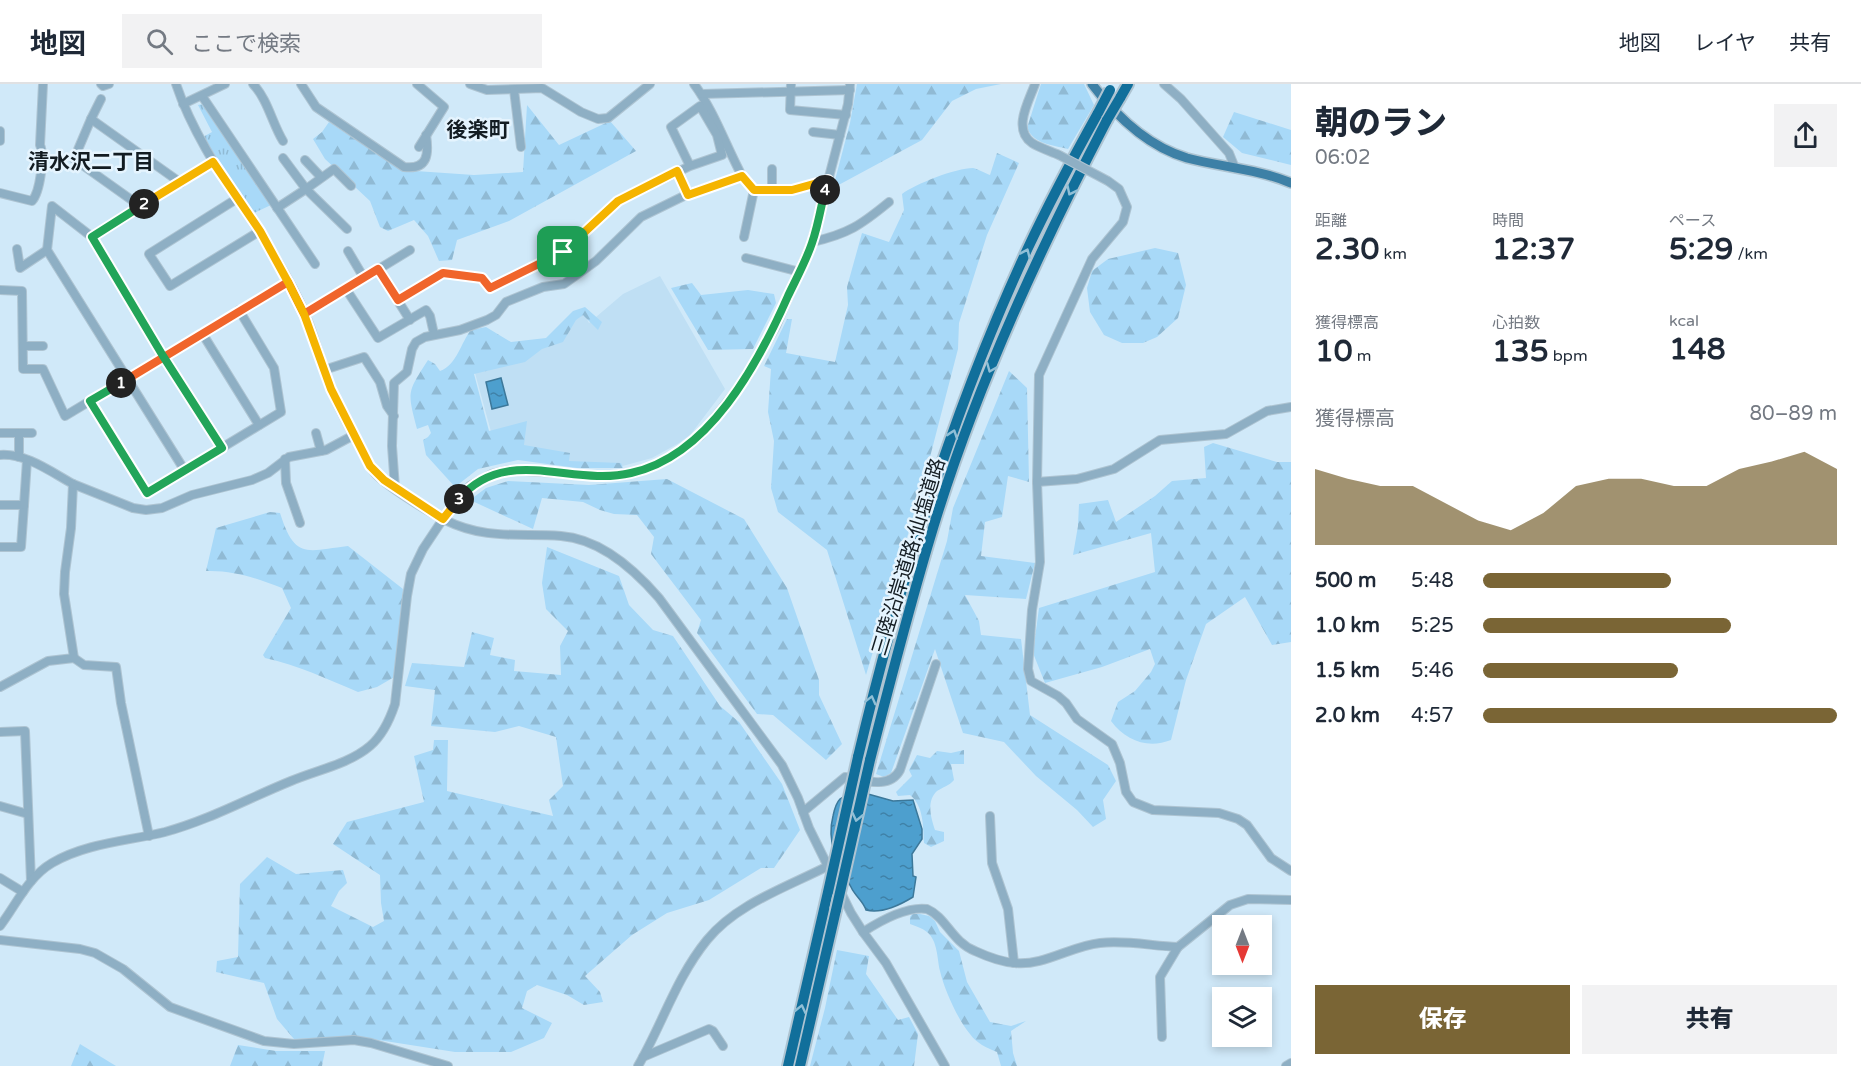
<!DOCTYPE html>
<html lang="ja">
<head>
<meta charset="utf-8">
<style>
	:root { --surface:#fff; --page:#f2f2f3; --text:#1f2937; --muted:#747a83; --line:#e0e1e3; --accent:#7a6535 }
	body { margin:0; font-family:"Varela Round","Noto Sans JP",sans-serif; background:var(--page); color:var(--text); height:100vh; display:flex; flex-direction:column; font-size:22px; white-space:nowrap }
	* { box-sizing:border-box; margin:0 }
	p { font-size:20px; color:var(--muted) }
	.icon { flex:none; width:33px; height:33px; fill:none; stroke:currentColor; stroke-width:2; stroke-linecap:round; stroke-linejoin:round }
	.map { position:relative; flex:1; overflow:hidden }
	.panel { display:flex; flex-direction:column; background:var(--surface); width:570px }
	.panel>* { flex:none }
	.needle { width:39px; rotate:180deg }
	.controls { position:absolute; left:1212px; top:831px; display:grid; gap:12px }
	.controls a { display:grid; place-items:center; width:60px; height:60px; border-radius:0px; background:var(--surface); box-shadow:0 3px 9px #0003; font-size:30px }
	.pin { position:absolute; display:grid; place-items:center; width:51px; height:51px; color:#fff; margin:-26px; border-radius:12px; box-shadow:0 3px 9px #0006 }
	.km { position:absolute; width:30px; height:30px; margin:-15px; border-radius:50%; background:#222; color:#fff; font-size:16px; line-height:30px; text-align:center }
	.round { display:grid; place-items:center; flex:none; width:63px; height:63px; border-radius:0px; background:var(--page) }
	.headline { display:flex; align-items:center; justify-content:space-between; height:102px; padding:0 24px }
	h1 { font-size:33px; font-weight:800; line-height:45px }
	.metrics { display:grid; grid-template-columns:repeat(3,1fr); gap:9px; height:102px; padding:6px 24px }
	.metrics div { display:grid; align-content:center }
	.metrics b { font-size:30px; font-weight:800 }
	.metrics small { font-size:16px; font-weight:400 }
	.metrics p { font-size:16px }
	.chart { height:168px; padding:12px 24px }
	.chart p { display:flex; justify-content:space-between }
	.chart svg { width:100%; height:108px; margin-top:6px; fill:var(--accent); opacity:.7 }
	.button { display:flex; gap:12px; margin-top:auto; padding:12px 24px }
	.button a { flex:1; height:69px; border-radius:0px; background:var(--accent); color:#fff; font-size:24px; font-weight:800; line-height:69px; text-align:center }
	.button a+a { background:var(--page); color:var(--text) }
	ul { padding:0 24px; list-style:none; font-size:20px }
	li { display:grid; grid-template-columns:96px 72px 1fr; align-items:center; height:45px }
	li i { height:15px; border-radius:8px; background:var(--accent) }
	header { display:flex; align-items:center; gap:36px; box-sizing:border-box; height:84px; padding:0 30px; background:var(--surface); border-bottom:2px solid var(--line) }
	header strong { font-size:28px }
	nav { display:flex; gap:33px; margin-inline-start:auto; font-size:21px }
	.search { width:420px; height:54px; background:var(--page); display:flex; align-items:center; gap:15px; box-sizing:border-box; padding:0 21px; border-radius:0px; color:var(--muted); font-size:22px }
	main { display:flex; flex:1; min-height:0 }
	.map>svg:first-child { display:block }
	.built { fill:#bfdff4 }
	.forest { fill:url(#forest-firs) }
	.park { fill:url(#park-tufts) }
	.water { fill:url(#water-ripples); stroke:#3c789a; stroke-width:1.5 }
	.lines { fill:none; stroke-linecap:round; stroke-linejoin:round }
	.minor-casing { stroke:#aec4d2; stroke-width:10 }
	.major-casing { stroke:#aec4d2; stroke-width:12 }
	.highway-casing { stroke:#aec4d2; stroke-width:14 }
	.minor { stroke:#8eafc4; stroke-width:8 }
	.major { stroke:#3d80a6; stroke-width:9 }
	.highway { stroke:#116f9b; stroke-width:10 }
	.minor-bridge-casing { stroke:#aec4d2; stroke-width:10; stroke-linecap:butt }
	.highway-bridge-casing { stroke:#aec4d2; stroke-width:14; stroke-linecap:butt }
	.minor-bridge { stroke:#8eafc4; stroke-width:8 }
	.highway-bridge { stroke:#116f9b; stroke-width:10 }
	.oneway { stroke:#90bfd6 }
	.split-1-casing { stroke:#fff; stroke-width:12 }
	.split-2-casing { stroke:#fff; stroke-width:12 }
	.split-3-casing { stroke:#fff; stroke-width:12 }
	.split-4-casing { stroke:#fff; stroke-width:12 }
	.split-5-casing { stroke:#fff; stroke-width:12 }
	.split-1 { stroke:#f0652b; stroke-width:8 }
	.split-2 { stroke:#22a559; stroke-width:8 }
	.split-3 { stroke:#f5b400; stroke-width:8 }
	.split-4 { stroke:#22a559; stroke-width:8 }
	.split-5 { stroke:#f5b400; stroke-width:8 }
	.labels { text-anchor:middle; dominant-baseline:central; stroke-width:5; stroke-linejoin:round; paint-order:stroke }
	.street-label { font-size:20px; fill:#131c22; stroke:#e5f4fe }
	.neighbourhood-label { font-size:21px; font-weight:bold; fill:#131c22; stroke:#e5f4fe }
</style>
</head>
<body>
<header>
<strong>地図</strong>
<div class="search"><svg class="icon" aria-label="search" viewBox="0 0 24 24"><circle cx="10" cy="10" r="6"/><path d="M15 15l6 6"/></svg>ここで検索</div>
<nav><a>地図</a><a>レイヤ</a><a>共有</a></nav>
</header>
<main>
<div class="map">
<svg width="1291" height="982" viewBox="0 0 1291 982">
	<defs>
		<pattern id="forest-firs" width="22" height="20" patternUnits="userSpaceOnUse" patternTransform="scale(1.5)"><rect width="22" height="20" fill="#a8d9f8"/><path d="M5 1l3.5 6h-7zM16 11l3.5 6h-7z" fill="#90bad4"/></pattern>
		<pattern id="park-tufts" width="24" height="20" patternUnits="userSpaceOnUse" patternTransform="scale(1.5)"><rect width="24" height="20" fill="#a8d9f8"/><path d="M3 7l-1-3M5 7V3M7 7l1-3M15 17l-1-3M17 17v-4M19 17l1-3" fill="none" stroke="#90bad4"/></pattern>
		<pattern id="water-ripples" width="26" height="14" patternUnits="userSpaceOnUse" patternTransform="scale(1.5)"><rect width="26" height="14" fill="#4d9fce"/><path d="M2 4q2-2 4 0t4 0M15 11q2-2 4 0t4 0" fill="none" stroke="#3f81a7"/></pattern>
	</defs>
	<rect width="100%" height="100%" fill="#d0e9f9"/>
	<polygon class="built" points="660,192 725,305 691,350 679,359 652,374 619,383 518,375 499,377 475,289 525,276 583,228 589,239 623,210"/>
	<g class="forest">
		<polygon points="857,0 1001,0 976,5 952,17 922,56 833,104 850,39"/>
		<path d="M1041,0H1084L1094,21L1068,65C1052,61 1034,60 1027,44Z"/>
		<polygon points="527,21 559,61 610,37 636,67 509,137 457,156 452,176 439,177 428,152 414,136 388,147 380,143 370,117 325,75 313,55 322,48 329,38 401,86 474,91 523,88"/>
		<polygon points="1234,28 1291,46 1291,81 1242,69 1223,53"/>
		<path d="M997,69L1019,79L987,151L959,239L958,265L923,400L866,591L827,466L778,428L771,404L774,357L768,328L771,285L764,282L787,235H792L786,269L835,278L848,221L847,203L862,149L889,158L904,126L902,110C915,100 956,84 973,84C978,85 985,89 990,91Z"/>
		<polygon points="1155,164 1178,169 1186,201 1178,234 1157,253 1143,259 1122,259 1104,251 1090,228 1087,204 1092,187 1108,175"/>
		<polygon points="692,199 701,211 748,206 774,210 776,219 753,265 708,266 671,204"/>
		<path d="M585,223L602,238L598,246L583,231L576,236L563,258L542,265L525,278L474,290L489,347L527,337L524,361L570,369L569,377L621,379L623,384H577L518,376L478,385L455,403L426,371L423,356L428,353L431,349L428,341L417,345C407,307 407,309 428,276L435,280L440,287C457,281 461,258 471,246L486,243L511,258L546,254L573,227Z"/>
		<polygon points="1009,287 1027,304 1029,398 1008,392 1002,433 985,438 981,472 1035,479 1026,515 965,511 979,537 981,551 1021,555 1030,631 1108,681 1116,697 1103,716 1106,735 1093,743 1077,726 1036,692 1004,658 963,649 935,565 891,689 884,693 876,690 947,457 953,424"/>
		<path d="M1213,359L1277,378H1291V558L1272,561L1245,513L1206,540L1186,596L1171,656C1148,665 1126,657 1111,637L1118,618L1135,607L1151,588L1155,580L1150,565L1102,583L1045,599L1033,569L1039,524L1155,488L1151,449L1073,471L1078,442L1079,420L1108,416L1116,438L1155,412L1172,397L1206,394L1204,363Z"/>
		<polygon points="667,395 744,435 787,504 819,596 819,611 842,660 826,676 773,631 757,630 697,549 701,536 651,470 654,453 637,431 614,430 600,426 583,418 542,414 533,445 470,416 486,404 508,397 589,401"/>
		<path d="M270,428L280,429C295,476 306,467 348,462L403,505L396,592L377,603L358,608C327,595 298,581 265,574L263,571L291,524L282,504C256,494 233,486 206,487L216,444Z"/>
		<polygon points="547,463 619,492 629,521 653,546 673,552 720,622 739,638 782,700 800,746 774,784 761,784 709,816 667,829 632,851 585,892 600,908 603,918 584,921 567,911 537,901 527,907 522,924 552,939 544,954 511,968 455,968 353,952 294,955 277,935 264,899 216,888 217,877 238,873 240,800 267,773 296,790 343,786 347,799 339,807 331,822 373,843 384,837 381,819 380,791 333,760 347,738 424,718 414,672 433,666 434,656 448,656 447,707 553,732 549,716 563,702 556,653 519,642 495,648 431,642 435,606 405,602 412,579 464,583 472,548 494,554 490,571 515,576 514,587 561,591 560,562 568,547 546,525 542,499"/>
		<path d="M964,666V680H951L954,696C949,702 943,703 937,707C926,717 931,734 935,746L944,748V757L931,763L924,759C923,743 924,722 910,711L898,712L896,708L912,692L909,686L917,671L930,674L937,667L951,669Z"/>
		<path d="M912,830H920L929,832L935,837L940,848L959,867L967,898L990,938L1011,942L1026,937L1011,947L1013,969L1017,982H1001L997,968C987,964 976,959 970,950C958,936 944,905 940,887C937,875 938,857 927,848C922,844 915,842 910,840V833Z"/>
		<polygon points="837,866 869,872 866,890 898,936 909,933 918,950 914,982 810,982 825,924"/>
		<polygon points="80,960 116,982 71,982"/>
		<polygon points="238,961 276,967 325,967 322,982 230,982"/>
	</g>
	<polygon class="park" points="203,20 271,121 254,129 203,53 212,48 198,21"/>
	<g class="water">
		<polygon points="501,294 508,321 492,325 486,298"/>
		<path d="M868,710L893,717L913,716L922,745V755L912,770L913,792L916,793L913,813C900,821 882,830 866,826C863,817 855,812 851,803C838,780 826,759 833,732C834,727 836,719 840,715C845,710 861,711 868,710Z"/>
	</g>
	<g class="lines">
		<g class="minor-casing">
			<g id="minor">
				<polyline points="101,0 103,2 109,0"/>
				<path d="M176,0C204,84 270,148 305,230C315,253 321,279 330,303C337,321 347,339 356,356C362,366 366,378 374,388C384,401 429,428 445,436C485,456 519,449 561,452C601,455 634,485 659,514L782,681L798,714L809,744L851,829L863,848L886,879L945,982"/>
				<path d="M253,0C268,16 272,39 283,57"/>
				<path d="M301,0L316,23L404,83C428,86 429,70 426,51"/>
				<polyline points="417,0 444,23 419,63"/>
				<polyline points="470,0 487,6 542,4 581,28 598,35 608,34 650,0"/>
				<path d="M694,0C714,27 726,62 742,92"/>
				<polyline points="791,0 790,26 846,31"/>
				<path d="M1035,0C1029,17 1012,45 1032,59C1040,64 1050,67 1059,71"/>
				<polyline points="1164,0 1181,15 1229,69 1235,84"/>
				<polyline points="514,6 521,63"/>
				<polyline points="702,10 850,6"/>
				<polyline points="202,12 315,180"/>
				<polyline points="183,20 225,0"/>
				<polyline points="91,35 101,15"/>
				<polyline points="0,47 0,57"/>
				<polyline points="813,48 840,51"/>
				<polyline points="283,74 306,105 334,85 351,102"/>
				<polyline points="305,76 321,93"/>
				<polyline points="677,87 688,110"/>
				<polyline points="1108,97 1119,105 1127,123 1123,138 1092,175 1039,291 1037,398 1077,395 1114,385 1160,356 1226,350 1267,327 1291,323"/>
				<polyline points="772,106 772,85"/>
				<path d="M0,109L32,117C40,108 45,72 40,61L43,0"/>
				<polyline points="238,114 149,170 170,202 260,147"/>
				<polyline points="140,122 74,75 91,35 181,99"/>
				<polyline points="277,124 306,105 347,145"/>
				<polyline points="92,153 163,272 222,364"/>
				<polyline points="744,153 754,106 792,106 828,96"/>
				<path d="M812,158C848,150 861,141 889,118"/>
				<polyline points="17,165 20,184 47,166"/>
				<polyline points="348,167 364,194"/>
				<polyline points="746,174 800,188"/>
				<polyline points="378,185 410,236"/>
				<polyline points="346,205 410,166"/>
				<polyline points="0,206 22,207 23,285 43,285 65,332 288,198"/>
				<polyline points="398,216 443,189 482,194 490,204 563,167 617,117 690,82 722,71 717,51 700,22 671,43 690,82"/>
				<polyline points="305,230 346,205 378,254 426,226 430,232 434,250"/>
				<polyline points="202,249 259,341"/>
				<polyline points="23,262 43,262"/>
				<polyline points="324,286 364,273 380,298 387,322 394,332"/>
				<polyline points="90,317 147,409 281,328 274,284 239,226"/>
				<polyline points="0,349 19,349"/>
				<polyline points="316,349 321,367"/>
				<path d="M0,371C26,369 51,388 73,400L71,444L65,488L64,510L74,574L48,577L0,603"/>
				<polyline points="19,373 19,349 32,349"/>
				<polyline points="285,375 286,399 300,439"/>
				<polyline points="185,387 47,166 52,122 92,153 213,78"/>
				<polyline points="1037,398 1040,478 1032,526 1028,585 1031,597 1058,612 1066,619 1077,635 1112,660 1120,679 1126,708 1133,718 1153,726 1219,729 1238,735 1247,741 1271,774 1291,787"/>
				<polyline points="73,400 133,424 146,426 162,424 192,411 252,396 268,389 289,373 326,366 354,351"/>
				<polyline points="395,404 392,362 394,299 407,288 412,265 416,258 425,253 460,246 487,236 496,231 506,218 543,203 564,200 596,177 641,133 688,110 742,92 754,106"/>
				<polyline points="0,421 24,421 21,463 0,463"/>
				<polyline points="24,421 27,376"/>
				<polyline points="74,574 84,581 116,583 121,619 149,752"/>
				<polyline points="0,648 25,647 31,797"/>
				<polyline points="0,722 28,730"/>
				<path d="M803,728L845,693C864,696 889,706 900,686L936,580"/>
				<polyline points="990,732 992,779 1008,825 1014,879"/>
				<polyline points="0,794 23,808"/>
				<path d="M0,842C16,821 28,793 52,779C86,759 128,757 165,748C209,736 249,714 291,697C317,686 349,680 370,662C383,651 390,635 395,620L407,512L411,490L423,465L443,435L470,402L492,390L510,386L606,392L631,389L650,383L671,373L700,352L747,293L776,242L812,158L848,20L850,0"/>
				<path d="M863,848C880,837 906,822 927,825C946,833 952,858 975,867C988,873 1001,878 1015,879C1044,882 1071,862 1100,859C1126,856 1152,862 1178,863L1230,821L1248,815L1291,816"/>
				<polyline points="0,856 80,865 95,869 123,885 170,923 264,957 294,960 354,956 371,959 448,982"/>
				<polyline points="1162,953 1160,893 1178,863"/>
				<polyline points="643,973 709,945 713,947 723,962"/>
				<path d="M638,982C662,941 676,894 707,856C736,820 787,803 828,782"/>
				<polyline points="1286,982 1291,979"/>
			</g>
		</g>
		<g class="major-casing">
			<path id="major" d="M1092,0C1116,32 1147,62 1187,74C1221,83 1258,85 1291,99"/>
		</g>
		<g class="highway-casing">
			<g id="highway">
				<polyline points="1120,14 1128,0"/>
				<path d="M858,673C899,500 952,328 1027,166C1049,119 1073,74 1098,29"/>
				<path d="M870,676C891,594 912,511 937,431C980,294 1041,163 1107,36"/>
				<polyline points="788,982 828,808"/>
				<polyline points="800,982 836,826"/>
			</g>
		</g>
		<use href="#minor" class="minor"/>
		<use href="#major" class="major"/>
		<use href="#highway" class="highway"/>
		<g class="minor-bridge-casing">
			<polyline id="minor-bridge" points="1059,71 1108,97"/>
		</g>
		<g class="highway-bridge-casing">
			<g id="highway-bridge">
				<polyline points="1098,29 1110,6"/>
				<polyline points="1107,36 1120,14"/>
				<polyline points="828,808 858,673"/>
				<polyline points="836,826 870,676"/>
			</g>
		</g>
		<use href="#minor-bridge" class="minor-bridge"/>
		<use href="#highway-bridge" class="highway-bridge"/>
	</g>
	<defs><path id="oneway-chevron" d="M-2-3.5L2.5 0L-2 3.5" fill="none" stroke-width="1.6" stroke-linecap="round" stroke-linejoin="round" transform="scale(1.5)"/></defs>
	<g class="oneway">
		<use href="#oneway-chevron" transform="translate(1071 107) rotate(116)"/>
		<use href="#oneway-chevron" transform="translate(1026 169) rotate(-66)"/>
		<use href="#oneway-chevron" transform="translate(991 284) rotate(112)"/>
		<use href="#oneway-chevron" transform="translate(953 350) rotate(-71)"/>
		<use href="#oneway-chevron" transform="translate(871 616) rotate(-76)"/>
		<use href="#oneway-chevron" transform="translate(857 733) rotate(103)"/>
		<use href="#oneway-chevron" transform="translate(801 925) rotate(-77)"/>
	</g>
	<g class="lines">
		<g class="split-1-casing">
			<polyline id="split-1" points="121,299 288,198 304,230 378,185 398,216 443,189 482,194 490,204 563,168"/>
		</g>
		<g class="split-2-casing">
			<polyline id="split-2" points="121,299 90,317 147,409 222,364 163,272 92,153 144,120"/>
		</g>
		<g class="split-3-casing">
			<polyline id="split-3" points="144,120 213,78 260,147 288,198 304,230 331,305 370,382 384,396 443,435 459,415"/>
		</g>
		<g class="split-4-casing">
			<path id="split-4" d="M459,415C506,360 571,403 631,389C709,372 758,280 788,212C796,195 806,177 812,159C818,142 821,123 825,106"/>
		</g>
		<g class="split-5-casing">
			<polyline id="split-5" points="563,168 618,117 677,87 688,111 742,92 754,106 792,106 828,96 825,106"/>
		</g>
		<use href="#split-1" class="split-1"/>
		<use href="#split-2" class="split-2"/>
		<use href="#split-3" class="split-3"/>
		<use href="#split-4" class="split-4"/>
		<use href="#split-5" class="split-5"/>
	</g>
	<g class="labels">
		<g class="street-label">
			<text transform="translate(909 473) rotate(-73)">三陸沿岸道路;仙塩道路</text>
		</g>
		<g class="neighbourhood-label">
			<text x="478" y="46">後楽町</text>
			<text x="91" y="78">清水沢二丁目</text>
		</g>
	</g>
</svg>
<div class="controls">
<a><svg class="needle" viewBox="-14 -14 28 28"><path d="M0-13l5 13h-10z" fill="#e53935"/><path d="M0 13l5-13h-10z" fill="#747a83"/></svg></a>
<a><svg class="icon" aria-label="layers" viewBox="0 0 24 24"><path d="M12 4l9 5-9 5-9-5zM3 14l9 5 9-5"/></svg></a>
</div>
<div class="pin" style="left:563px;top:168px;background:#1e9e55"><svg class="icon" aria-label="arrive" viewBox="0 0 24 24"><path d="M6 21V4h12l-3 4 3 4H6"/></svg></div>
<b class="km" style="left:121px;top:299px">1</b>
<b class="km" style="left:144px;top:120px">2</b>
<b class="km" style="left:459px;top:415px">3</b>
<b class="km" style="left:825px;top:106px">4</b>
</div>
<section class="panel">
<div class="headline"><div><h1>朝のラン</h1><p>06:02</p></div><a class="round"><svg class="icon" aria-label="share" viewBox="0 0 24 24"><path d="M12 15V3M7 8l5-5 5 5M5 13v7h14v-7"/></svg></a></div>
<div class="metrics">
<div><p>距離</p><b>2.30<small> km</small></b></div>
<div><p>時間</p><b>12:37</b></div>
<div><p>ペース</p><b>5:29<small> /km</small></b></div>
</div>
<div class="metrics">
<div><p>獲得標高</p><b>10<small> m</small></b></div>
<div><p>心拍数</p><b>135<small> bpm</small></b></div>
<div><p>kcal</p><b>148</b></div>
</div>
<div class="chart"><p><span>獲得標高</span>80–89 m</p>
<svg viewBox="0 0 160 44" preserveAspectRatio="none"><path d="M0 44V13L10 17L20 20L30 20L40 27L50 34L60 38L70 31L80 20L90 17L100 17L110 20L120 20L130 13L140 10L150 6L160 13V44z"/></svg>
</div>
<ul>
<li><b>500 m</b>5:48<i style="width:53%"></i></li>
<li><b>1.0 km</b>5:25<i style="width:70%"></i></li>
<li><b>1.5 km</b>5:46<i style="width:55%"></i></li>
<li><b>2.0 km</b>4:57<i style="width:100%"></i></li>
</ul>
<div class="button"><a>保存</a><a>共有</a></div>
</section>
</main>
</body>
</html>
